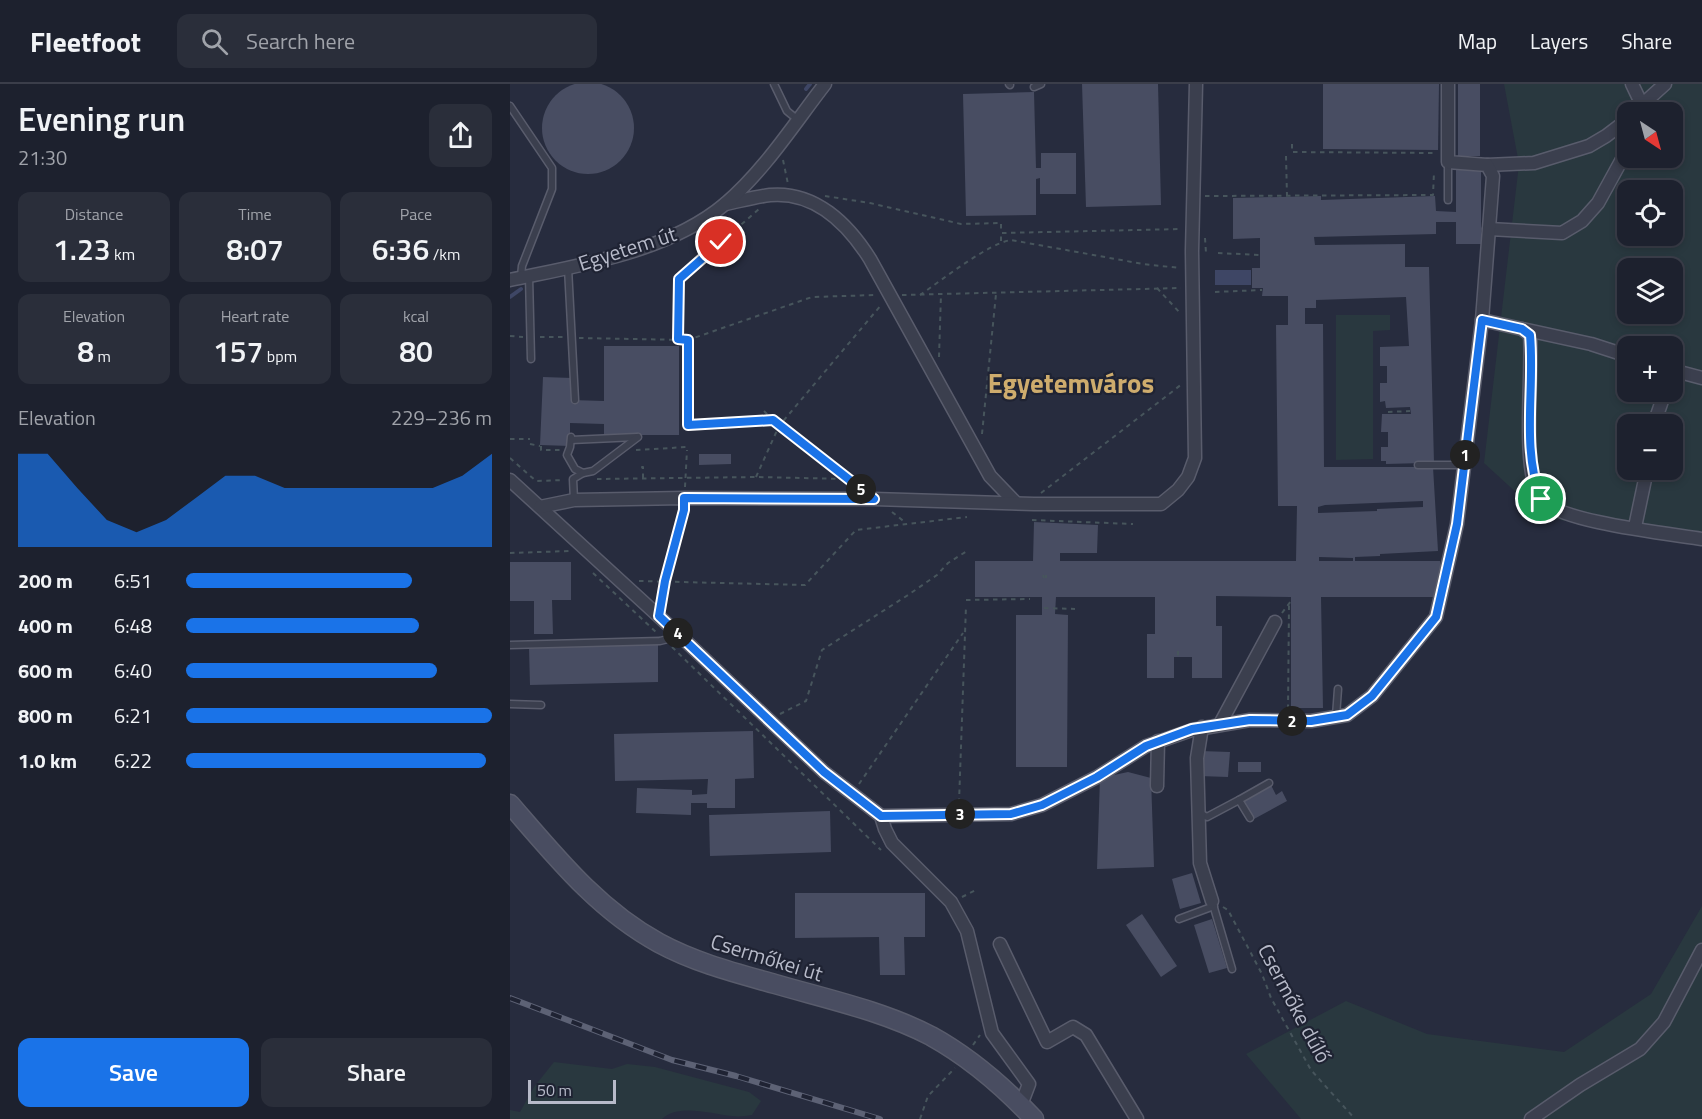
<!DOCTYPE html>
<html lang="en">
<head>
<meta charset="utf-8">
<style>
	:root { --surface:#1d212e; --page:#2a2e3a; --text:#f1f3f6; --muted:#a0a3aa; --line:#3b3e4a; --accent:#1a73e8 }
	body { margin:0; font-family:"Titillium Web",sans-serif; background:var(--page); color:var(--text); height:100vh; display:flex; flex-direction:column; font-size:22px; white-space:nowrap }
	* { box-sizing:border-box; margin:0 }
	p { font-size:20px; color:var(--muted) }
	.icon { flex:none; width:33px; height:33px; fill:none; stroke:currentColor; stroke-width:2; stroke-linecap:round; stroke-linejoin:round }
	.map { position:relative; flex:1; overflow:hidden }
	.drawer { display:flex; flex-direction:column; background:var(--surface); width:510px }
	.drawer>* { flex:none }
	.needle { width:39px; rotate:144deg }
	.controls { position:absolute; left:1107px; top:18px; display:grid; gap:12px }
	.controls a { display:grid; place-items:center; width:66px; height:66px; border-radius:12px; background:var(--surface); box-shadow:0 3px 9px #0003,0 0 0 2px var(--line); font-size:30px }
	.scale { position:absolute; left:18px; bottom:15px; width:88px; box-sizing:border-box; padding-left:6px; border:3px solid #b7bac9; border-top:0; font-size:16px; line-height:21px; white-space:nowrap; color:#b7bac9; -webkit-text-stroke:4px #1f2333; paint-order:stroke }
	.pin { position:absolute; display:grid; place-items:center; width:51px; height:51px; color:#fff; margin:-26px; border:3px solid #fff; border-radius:50%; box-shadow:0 2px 6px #0007 }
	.km { position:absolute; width:30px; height:30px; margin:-15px; border-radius:50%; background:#222; color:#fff; font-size:16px; line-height:30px; text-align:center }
	.round { display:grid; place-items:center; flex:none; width:63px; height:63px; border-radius:12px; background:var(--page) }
	.overview { display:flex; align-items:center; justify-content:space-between; height:102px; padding:0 18px }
	h1 { font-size:33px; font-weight:600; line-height:45px }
	.figures { display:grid; grid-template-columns:repeat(3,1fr); gap:9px; height:102px; padding:6px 18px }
	.figures div { display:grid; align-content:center; border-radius:12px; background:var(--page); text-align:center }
	.figures b { font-size:30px; font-weight:600 }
	.figures small { font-size:16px; font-weight:400 }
	.figures p { font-size:16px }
	.chart { height:168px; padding:12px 18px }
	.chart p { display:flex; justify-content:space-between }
	.chart svg { width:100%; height:108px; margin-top:6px; fill:var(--accent); opacity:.7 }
	.cta { display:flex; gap:12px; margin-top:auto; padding:12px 18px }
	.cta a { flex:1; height:69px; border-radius:12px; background:var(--accent); color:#fff; font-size:24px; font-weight:600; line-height:69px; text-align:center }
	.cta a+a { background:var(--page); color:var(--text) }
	ul { padding:0 18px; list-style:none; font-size:20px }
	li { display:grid; grid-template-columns:96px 72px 1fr; align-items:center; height:45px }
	li i { height:15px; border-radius:8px; background:var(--accent) }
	header { display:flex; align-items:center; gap:36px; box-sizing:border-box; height:84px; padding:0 30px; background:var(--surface); border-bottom:2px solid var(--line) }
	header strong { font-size:28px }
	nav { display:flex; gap:33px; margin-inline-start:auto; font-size:21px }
	.search { width:420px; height:54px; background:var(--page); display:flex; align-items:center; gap:15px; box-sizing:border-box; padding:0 21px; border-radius:12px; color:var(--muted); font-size:22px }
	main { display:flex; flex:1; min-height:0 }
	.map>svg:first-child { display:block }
	.green { fill:#29383f; fill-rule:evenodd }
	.water { fill:#3e4665 }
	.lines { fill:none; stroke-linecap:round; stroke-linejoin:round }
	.stream { stroke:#3e4665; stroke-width:4 }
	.building { fill:#484d62; fill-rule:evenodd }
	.service-casing { stroke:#595c6c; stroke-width:9 }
	.minor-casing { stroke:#595c6c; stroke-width:15 }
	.secondary-casing { stroke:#595c6c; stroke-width:21 }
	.path { stroke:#47555c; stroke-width:2; stroke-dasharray:4.5 4.5; stroke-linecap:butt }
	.service { stroke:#3b3f4e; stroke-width:6 }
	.minor { stroke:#3b3f4e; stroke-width:12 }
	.secondary { stroke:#494d61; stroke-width:18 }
	.rail-casing { stroke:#5d6275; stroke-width:6 }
	.rail { stroke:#1f2333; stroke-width:4; stroke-dasharray:11; stroke-linecap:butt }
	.path-bridge { stroke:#47555c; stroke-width:2; stroke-dasharray:4.5 4.5; stroke-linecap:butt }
	.route-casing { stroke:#fff; stroke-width:12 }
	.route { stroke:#1a73e8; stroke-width:8 }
	.labels { text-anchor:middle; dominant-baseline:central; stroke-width:4.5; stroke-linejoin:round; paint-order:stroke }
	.street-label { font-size:21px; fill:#b7bac9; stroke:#1f2333 }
	.district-label { font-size:27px; font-weight:bold; fill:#ceac6d; stroke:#1f2333 }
</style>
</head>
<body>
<header>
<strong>Fleetfoot</strong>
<div class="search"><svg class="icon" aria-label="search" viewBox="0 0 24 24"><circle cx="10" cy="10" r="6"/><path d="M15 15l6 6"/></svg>Search here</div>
<nav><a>Map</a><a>Layers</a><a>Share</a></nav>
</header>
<main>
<section class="drawer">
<div class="overview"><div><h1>Evening run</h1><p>21:30</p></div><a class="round"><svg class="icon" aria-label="share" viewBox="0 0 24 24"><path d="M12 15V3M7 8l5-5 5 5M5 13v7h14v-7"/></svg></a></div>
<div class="figures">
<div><p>Distance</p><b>1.23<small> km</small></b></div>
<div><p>Time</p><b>8:07</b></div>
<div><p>Pace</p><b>6:36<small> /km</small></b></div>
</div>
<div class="figures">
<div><p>Elevation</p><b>8<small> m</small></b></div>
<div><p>Heart rate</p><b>157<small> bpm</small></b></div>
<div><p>kcal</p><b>80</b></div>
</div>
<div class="chart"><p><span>Elevation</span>229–236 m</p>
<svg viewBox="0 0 160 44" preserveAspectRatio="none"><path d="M0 44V6L10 6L20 20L30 33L40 38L50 33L60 24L70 15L80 15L90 20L100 20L110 20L120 20L130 20L140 20L150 15L160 6V44z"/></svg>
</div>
<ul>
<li><b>200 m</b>6:51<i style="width:74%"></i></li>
<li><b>400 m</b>6:48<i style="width:76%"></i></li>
<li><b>600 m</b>6:40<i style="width:82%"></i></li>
<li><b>800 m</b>6:21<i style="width:100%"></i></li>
<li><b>1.0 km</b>6:22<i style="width:98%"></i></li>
</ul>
<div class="cta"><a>Save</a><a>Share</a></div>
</section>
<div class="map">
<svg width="1192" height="1035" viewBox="0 0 1192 1035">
	<rect width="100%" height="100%" fill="#272c3e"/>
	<g class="green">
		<path d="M994,0H1192V461L1033,433L974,379L1009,80ZM1118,28H1162V74H1118ZM1118,106H1162V152H1118ZM1118,184H1162V230H1118ZM1118,262H1162V308H1118ZM1118,340H1162V386H1118Z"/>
		<polygon points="826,231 880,231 880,246 863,247 863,375 826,376"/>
		<polygon points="1192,822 1192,1035 791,1035 736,970 836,917 917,950 1054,968 1141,910"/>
		<path d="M44,978L102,985L117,980L145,983L239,1008L251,1017L242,1031C235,1032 229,1033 222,1032C202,1030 168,1019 152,1035H0V1026L10,1028L24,1003Z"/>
	</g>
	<rect class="water" x="705" y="186" width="36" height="15"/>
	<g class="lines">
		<g class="stream">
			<polyline points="296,5 300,0"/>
			<polyline points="0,213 11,205"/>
		</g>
	</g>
	<g class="building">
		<circle cx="78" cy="44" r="46"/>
		<polygon points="572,0 648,0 651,121 576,123"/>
		<polygon points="813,0 929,0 928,66 813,65"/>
		<rect x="948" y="0" width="22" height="72"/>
		<polygon points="524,8 526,84 531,84 531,69 566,69 566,110 530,110 530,94 526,95 526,131 456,132 453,10"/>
		<path d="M971,85V160H946V138H926V150L804,153L805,161L895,160V183H919L924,379L923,383L928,467L870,470V472L845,473V477H930V513H811L813,624H781V513L706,512V542H712V594H682V573H664V594H637V550H645V513H546L545,530L558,531L557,683H506V531H532V513H465V477H523L524,438L588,441L587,469H550V477H786L787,422H768L766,241H778V212H752L753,204H742V184H750V154L723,155V114L811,112V116L925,112L926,127L946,128V86ZM896,213L899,262L870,263V282H877V299H870V318L875,317L876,324L900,323L901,330H872L871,348H878V363H871V377H876V380L913,379V383H814L813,240H795V224H806V216ZM913,417V423L867,425V427L808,429V423L815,421ZM809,473L843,474V477H809Z"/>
		<polygon points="94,262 169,262 169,351 94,351 94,340 60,339 60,362 30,361 33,293 62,294 61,316 94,317"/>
		<polygon points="189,370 221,370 221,380 189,381"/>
		<polygon points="0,478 61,478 61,516 42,516 43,550 24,550 24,517 0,517"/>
		<polygon points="148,560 148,598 20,601 19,563"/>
		<polygon points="243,647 244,694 225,695 225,724 197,724 197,719 181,719 181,731 126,729 127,704 182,706 182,711 197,710 198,695 105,697 104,650"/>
		<polygon points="690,667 720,668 718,693 689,692"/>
		<rect x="728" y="678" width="23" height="10"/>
		<polygon points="618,688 641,694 644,783 587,785 590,694"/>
		<polygon points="761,701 766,711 772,707 777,717 744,735 734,716"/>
		<polygon points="320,727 321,768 200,772 199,731"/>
		<polygon points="682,789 691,819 670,825 662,795"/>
		<polygon points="285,809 415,809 415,853 394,853 395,891 370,891 369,853 285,854"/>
		<polygon points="632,830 667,882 651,893 616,841"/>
		<polygon points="702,835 717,884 699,889 684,841"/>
	</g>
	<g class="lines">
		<g class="service-casing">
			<g id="service">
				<polyline points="264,0 277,27 288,36"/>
				<polyline points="499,0 500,1"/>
				<polyline points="524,3 531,0"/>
				<polyline points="0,22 42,84 42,105 12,182 11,193"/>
				<polyline points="938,78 938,116"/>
				<polyline points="58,184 65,316"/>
				<polyline points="19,192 21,275"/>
				<polyline points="61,353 60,363 57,371 65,385 73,389"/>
				<polyline points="61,356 127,353"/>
				<polyline points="908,381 954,381"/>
				<polyline points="64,416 63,395 73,389 83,387 128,353"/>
				<polyline points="0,561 150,557 158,555 166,548"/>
				<polyline points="0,620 31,621"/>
				<polyline points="826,632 828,605"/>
				<polyline points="688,728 697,733 729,716"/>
				<polyline points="740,734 729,716 759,699"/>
				<polyline points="702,817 722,885"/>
				<polyline points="669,835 704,822"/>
			</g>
		</g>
		<g class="minor-casing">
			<g id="minor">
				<polyline points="1122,0 1132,21"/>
				<polyline points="1124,28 1155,0"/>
				<polyline points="977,81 1024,79 1079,62 1096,52 1117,36"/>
				<path d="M215,120C230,117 245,113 260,111C305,107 338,140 360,175L480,392L506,419"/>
				<polyline points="979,145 1052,149 1072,137 1088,119 1116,68 1112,40"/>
				<path d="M0,196C71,181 158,168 215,120C254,87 284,40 315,0"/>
				<path d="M972,236L1012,245L1020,251C1023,291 1011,383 1030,414C1045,438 1162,450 1192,455"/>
				<polyline points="1012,245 1081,260 1118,272"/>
				<polyline points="1162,286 1192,294"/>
				<polyline points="1144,340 1155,308"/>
				<polyline points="0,396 166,548 314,688 371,732 375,745 382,759 441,818 457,847 482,949 519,1000 511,1021"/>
				<polyline points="30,423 64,416 174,414 364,415 524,420 651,420 668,406 678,393 685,374 682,167 686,0"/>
				<polyline points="1125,443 1137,386"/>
				<polyline points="710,640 765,538"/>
				<polyline points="692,643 687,674 690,779 702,817"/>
				<polyline points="647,702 648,657"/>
				<polyline points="371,732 501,730 532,721 587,693 636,662 682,646 740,636 801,637 837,631 862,612 926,533 947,440 972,236 983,92 977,81 938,78 938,0"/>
				<polyline points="490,860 537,958 563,943 576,951 627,1035"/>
				<polyline points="1021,1035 1070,1001 1130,965 1154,938 1192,866"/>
			</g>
		</g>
		<g class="secondary-casing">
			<path id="secondary" d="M0,720C45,772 88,826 149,859C186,879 226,889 265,900C317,915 373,927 421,952C459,973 494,1003 524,1035"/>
		</g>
		<g class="path">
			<polyline points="782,60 782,68 926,69"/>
			<polyline points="273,76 278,100"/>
			<polyline points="315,112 360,119 451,140 491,139 491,149"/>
			<polyline points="695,112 923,111 924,88"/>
			<polyline points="695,154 696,169"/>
			<polyline points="491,157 491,149 672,145"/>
			<polyline points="708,169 751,171"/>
			<polyline points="647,204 671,230"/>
			<polyline points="705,208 752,206"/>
			<polyline points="392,211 671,204"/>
			<path d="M410,211C432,196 477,160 501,156L633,180L670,184"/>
			<polyline points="0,252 13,253"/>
			<polyline points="30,253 55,253"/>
			<polyline points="69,254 178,256 302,213 365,211"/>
			<polyline points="168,256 169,195 249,125"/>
			<polyline points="178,256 178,341 263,336"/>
			<polyline points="178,256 184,261"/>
			<polyline points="429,273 431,210"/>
			<polyline points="254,327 269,342 336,395"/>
			<polyline points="878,328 900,327"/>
			<polyline points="472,350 486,210"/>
			<polyline points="0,355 20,355"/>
			<polyline points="20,360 30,362"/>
			<polyline points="31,362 31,366 51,366"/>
			<polyline points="126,366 177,363"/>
			<polyline points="0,374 26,397 54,396"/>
			<polyline points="246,393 269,342 372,220"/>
			<polyline points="133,394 133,383 132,383 133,385"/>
			<polyline points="87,395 246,393 336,395 348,403"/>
			<polyline points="175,403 177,366"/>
			<polyline points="531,409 672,300"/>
			<polyline points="382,428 396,439"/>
			<polyline points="522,436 623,440"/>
			<polyline points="0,469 60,467"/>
			<polyline points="83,489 147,549"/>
			<polyline points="533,491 534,494"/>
			<polyline points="536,491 536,494"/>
			<polyline points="129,497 295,501 346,446 457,433"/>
			<polyline points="456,516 520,515"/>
			<polyline points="152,518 155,497 174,424"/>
			<polyline points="534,524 565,525"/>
			<polyline points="772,529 781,517"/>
			<polyline points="162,563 371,766"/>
			<polyline points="668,567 668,573"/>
			<polyline points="778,625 779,520"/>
			<polyline points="270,630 296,617 312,566 398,511 427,491 438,479 457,467"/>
			<polyline points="349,700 453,549"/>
			<polyline points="449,719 456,522"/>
			<polyline points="452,813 468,805"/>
			<polyline points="713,823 718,826 752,890 761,914 801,986 845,1035"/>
			<polyline points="463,961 470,951"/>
			<polyline points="410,1035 418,1012 445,984"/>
		</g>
		<use href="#service" class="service"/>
		<use href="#minor" class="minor"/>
		<use href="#secondary" class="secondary"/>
		<g class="rail-casing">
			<polyline id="rail" points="0,914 162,976 226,992 370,1035"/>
		</g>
		<use href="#rail" class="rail"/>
		<polyline class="path-bridge" points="776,72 777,112"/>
	</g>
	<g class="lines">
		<g class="route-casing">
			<path id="route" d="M211,158L169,195L168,255L178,256V341L263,336L364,415L174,414V426L155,497L149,532L314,688L371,732L501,730L532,721L587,693L636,662L682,645L740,636L801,637L837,631L862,612L926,533L947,440L972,236L1012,245L1020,251C1025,305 1011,363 1031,415"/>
		</g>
		<use href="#route" class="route"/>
	</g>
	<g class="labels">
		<g class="street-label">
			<text transform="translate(117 164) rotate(-18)">Egyetem út</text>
			<text transform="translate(257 873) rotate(17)">Csermőkei út</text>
			<text transform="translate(785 919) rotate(62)">Csermőke dűlő</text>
		</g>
		<g class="district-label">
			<text x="561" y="298">Egyetemváros</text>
		</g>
	</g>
</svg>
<div class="controls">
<a><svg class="needle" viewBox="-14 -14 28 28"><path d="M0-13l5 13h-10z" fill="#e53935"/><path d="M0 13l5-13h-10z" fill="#a0a3aa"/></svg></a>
<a><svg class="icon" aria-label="locate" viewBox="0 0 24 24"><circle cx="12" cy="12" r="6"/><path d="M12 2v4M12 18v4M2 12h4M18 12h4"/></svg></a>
<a><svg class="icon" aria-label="layers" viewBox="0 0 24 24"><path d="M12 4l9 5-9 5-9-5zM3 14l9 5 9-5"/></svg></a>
<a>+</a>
<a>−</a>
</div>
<div class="scale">50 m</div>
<div class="pin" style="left:1031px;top:415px;background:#1e9e55"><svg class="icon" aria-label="arrive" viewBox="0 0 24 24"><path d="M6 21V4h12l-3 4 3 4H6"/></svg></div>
<div class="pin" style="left:211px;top:158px;background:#d93025"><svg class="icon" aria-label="check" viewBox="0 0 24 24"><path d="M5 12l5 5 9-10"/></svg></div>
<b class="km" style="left:955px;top:371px">1</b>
<b class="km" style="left:782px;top:637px">2</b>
<b class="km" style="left:450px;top:730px">3</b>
<b class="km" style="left:168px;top:549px">4</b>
<b class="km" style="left:351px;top:405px">5</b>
</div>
</main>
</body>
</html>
